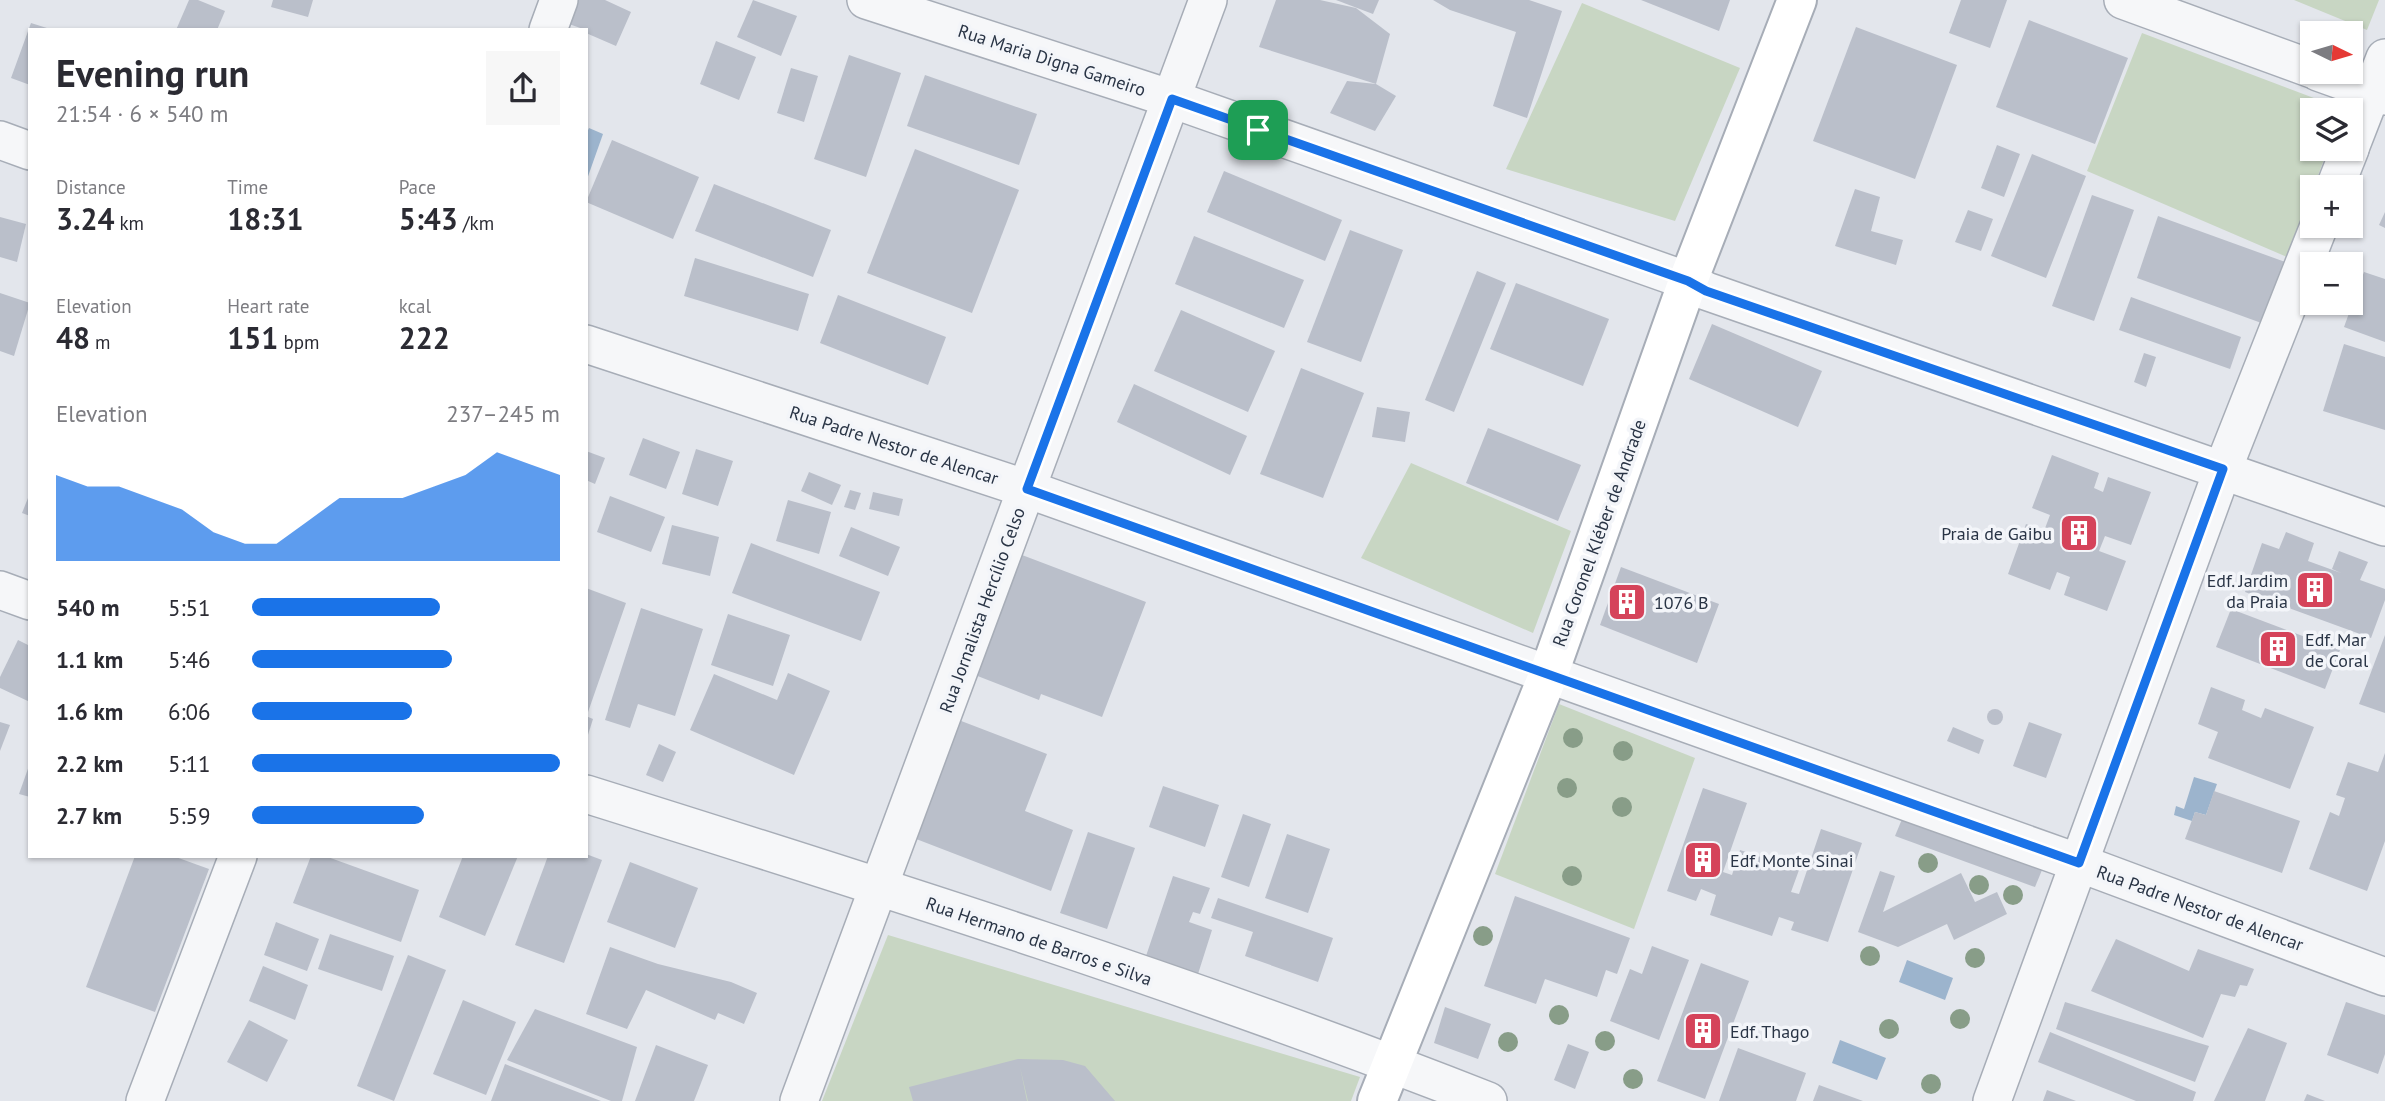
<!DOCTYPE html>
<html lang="en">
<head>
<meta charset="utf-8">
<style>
	:root { --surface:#fff; --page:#f7f7f7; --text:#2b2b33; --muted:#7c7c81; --accent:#1a73e8 }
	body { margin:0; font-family:"PT Sans",sans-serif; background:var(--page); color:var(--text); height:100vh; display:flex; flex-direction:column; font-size:26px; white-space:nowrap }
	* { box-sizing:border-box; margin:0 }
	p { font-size:23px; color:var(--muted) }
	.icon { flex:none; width:38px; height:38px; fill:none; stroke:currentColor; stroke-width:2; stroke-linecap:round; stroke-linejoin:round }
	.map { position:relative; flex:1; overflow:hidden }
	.sheet { position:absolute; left:28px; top:28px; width:560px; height:830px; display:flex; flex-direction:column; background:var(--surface); border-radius:0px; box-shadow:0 2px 5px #0004 }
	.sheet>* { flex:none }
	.needle { width:46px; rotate:95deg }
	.controls { position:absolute; left:2300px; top:21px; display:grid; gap:14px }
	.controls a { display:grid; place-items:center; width:63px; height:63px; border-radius:0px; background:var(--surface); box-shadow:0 2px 5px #0004; font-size:35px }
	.pin { position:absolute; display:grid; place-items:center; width:60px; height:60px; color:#fff; margin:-30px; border-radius:14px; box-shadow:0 4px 10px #0006 }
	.round { display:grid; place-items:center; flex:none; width:74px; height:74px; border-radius:0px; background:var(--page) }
	.summary { display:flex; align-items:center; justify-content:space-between; height:119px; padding:0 28px }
	h1 { font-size:38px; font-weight:600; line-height:52px }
	.stats { display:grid; grid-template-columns:repeat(3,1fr); gap:10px; height:119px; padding:7px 28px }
	.stats div { display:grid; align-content:center }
	.stats b { font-size:30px; font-weight:600 }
	.stats small { font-size:19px; font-weight:400 }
	.stats p { font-size:19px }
	.chart { height:196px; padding:14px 28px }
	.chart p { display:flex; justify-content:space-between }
	.chart svg { width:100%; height:126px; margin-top:7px; fill:var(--accent); opacity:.7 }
	ul { padding:0 28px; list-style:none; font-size:23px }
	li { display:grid; grid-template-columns:112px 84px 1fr; align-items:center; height:52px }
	li i { height:18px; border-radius:9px; background:var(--accent) }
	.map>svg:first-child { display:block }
	.green { fill:#c8d6c3 }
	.water { fill:#9cb4cd }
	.building { fill:#babfca }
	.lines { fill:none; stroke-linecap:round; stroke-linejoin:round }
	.street-casing { stroke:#a7adb7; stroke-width:40 }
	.secondary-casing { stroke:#a7adb7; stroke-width:42 }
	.street { stroke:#f6f7f9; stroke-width:37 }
	.secondary { stroke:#fff; stroke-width:38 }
	.tree { fill:#889d88 }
	.route-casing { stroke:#fff; stroke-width:14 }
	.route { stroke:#1a73e8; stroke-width:9 }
	.labels { text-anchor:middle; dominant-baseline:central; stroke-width:7; stroke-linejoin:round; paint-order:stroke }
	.street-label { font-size:18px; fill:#293445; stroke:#f3f5f9 }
	.poi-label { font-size:18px; fill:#293445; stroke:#f3f5f9; text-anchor:start }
</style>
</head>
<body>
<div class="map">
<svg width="2385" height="1101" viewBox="0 0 2385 1101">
	<rect width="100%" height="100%" fill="#e3e6ec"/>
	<g class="green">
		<polygon points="2294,0 2379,0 2367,30"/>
		<polygon points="1582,3 1740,68 1675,221 1506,169"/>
		<polygon points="2142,33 2343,109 2312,110 2312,149 2328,149 2287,257 2087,171"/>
		<polygon points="1411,463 1571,531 1533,633 1361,558"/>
		<polygon points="1559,704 1695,758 1634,929 1495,874"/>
		<polygon points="888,935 1360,1077 1351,1101 822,1101"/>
	</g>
	<g class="water">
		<polygon points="589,128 603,134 586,182 586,135"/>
		<polygon points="2194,777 2217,784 2206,815 2195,812 2192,821 2174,815 2176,806 2184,809"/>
		<polygon points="1907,960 1953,978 1945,1000 1899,982"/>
		<polygon points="1840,1040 1886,1058 1877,1080 1832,1063"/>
	</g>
	<g class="building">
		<polygon points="189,0 198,0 225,11 217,30 176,30"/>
		<polygon points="273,0 313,0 308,17 271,7"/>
		<polygon points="576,0 605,0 631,12 616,46 586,33 586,30 566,23"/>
		<polygon points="753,0 797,16 781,56 737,37"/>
		<polygon points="1276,0 1320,0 1356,8 1390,34 1376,84 1259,47"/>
		<polygon points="1336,0 1379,0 1373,14"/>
		<polygon points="1433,0 1529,0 1562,11 1527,118 1493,106 1516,32 1450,10"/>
		<polygon points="1641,0 1730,0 1719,31"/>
		<polygon points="1961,0 2007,0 1990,48 1949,33"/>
		<polygon points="2029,20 2128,58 2095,144 1996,107"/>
		<polygon points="31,23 50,29 30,30 30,85 11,78"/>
		<polygon points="1856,27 1957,65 1915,179 1813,141"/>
		<polygon points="716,41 756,57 739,100 700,84"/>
		<polygon points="849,55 901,73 866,177 814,159"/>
		<polygon points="791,68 818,76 804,122 777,113"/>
		<polygon points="925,75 1037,114 1019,165 907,126"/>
		<polygon points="1347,81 1376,84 1396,96 1375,131 1330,113"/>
		<polygon points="612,140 699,177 673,239 586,202"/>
		<polygon points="1997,145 2020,154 2004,197 1981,188"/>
		<polygon points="915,149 1019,190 972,313 867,273"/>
		<polygon points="2032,154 2086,176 2046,278 1991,256"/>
		<polygon points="1224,171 1342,220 1325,261 1207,212"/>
		<polygon points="714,184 831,230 813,277 695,231"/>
		<polygon points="1855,189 1880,197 1871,231 1903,240 1896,265 1835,246"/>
		<polygon points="2092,195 2134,210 2094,321 2052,306"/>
		<polygon points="1968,210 1993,219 1981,251 1955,242"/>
		<polygon points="2385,212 2385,228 2379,225"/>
		<polygon points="2158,216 2288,263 2267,325 2137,278"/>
		<polygon points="0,217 26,224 17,262 0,257"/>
		<polygon points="1350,230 1403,250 1361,362 1307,342"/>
		<polygon points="1194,236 1304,280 1284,328 1175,284"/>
		<polygon points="695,258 809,294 798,331 684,296"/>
		<polygon points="1477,271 1506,283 1454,412 1425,400"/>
		<polygon points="2364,272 2385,279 2385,342 2344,327"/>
		<polygon points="1516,283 1609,319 1583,386 1490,349"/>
		<polygon points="0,293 30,303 14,356 0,351"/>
		<polygon points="838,295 946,337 928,385 820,343"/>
		<polygon points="2131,297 2241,337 2230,369 2119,330"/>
		<polygon points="1181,310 1275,351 1248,412 1154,371"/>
		<polygon points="1712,324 1822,371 1798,427 1689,379"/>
		<polygon points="2344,344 2385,357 2385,430 2323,411"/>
		<polygon points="2144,353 2156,357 2146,387 2134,382"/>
		<polygon points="1301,368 1364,393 1323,498 1260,474"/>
		<polygon points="1134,384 1247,436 1230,475 1117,422"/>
		<polygon points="1377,407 1410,412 1405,442 1372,437"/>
		<polygon points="1488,428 1581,465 1558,521 1466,483"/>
		<polygon points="643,438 680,452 666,489 629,475"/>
		<polygon points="696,449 733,461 718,506 682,494"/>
		<polygon points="586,451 605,458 595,484 586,480"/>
		<polygon points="2052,455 2099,473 2094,488 2103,492 2108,477 2151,492 2131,545 2105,536 2099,551 2126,561 2107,611 2064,595 2070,577 2057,572 2050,590 2008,574 2026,524 2044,531 2050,515 2032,508"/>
		<polygon points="809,472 841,485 832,505 801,491"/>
		<polygon points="850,490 861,493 855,510 844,507"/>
		<polygon points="873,492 903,499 899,516 869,509"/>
		<polygon points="30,493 30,516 22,513"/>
		<polygon points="610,496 665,517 651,552 597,532"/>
		<polygon points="788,500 831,512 819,554 776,541"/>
		<polygon points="672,525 719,537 710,576 662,564"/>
		<polygon points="851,527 900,547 888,576 839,556"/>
		<polygon points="2286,532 2314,543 2308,561 2341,573 2332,569 2339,551 2368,562 2360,580 2385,589 2385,600 2371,638 2245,592 2262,543 2279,549"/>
		<polygon points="751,543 880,592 861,641 732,593"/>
		<polygon points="1022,555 1146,602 1102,717 1041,694 1039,700 975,675"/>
		<polygon points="1621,567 1719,604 1697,663 1600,625"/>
		<polygon points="586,588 626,603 587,715 586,715"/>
		<polygon points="641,608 703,629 675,716 638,704 630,728 605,720"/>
		<polygon points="2231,609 2340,650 2325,689 2216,647"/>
		<polygon points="728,614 790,635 773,686 711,665"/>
		<polygon points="2385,635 2385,713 2359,704"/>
		<polygon points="18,640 30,646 30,702 0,688 0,677"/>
		<polygon points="788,673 830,691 794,775 690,730 714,674 777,700"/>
		<polygon points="2211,687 2245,700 2242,710 2261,718 2265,708 2314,727 2290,789 2208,758 2218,732 2198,724"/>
		<circle cx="1995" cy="717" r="8"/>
		<polygon points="586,716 593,719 587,738 586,738"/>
		<polygon points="956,719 1047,754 1025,811 1073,830 1051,891 911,837"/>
		<polygon points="0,722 10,725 0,751"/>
		<polygon points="2029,722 2062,734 2046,778 2013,766"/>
		<polygon points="1953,727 1984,740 1979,754 1947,741"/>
		<polygon points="659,744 676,752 663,782 646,775"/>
		<polygon points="2385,753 2385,841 2367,891 2309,869 2330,812 2339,816 2345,798 2336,795 2348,762 2378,772"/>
		<polygon points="30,763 30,797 19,794"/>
		<polygon points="1163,786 1219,805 1205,847 1149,827"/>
		<polygon points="1703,788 1747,803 1723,872 1732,875 1740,850 1799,870 1791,892 1799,894 1821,829 1862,843 1828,942 1791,930 1794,922 1779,917 1772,936 1710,915 1716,895 1701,889 1696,901 1667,891"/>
		<polygon points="2214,791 2300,821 2282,873 2185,839 2195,812 2206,815"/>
		<polygon points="1907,807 2047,858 2035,887 1895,836"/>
		<polygon points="1243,814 1271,824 1249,887 1221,877"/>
		<polygon points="1088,832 1135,848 1107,929 1060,913"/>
		<polygon points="1287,834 1330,849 1308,913 1265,898"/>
		<polygon points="586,854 602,860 564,963 515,945 548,856"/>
		<polygon points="135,856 173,856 209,869 155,1012 86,987"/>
		<polygon points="311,856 325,856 419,890 401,942 293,903"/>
		<polygon points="463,856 518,856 485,936 439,917"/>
		<polygon points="630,862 698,888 675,948 607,922"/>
		<polygon points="1880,871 1895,876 1883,912 1961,873 1975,902 1997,892 2007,914 1954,940 1947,924 1898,947 1858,932"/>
		<polygon points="1173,876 1210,888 1200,914 1193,912 1189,922 1212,930 1198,974 1146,956"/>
		<polygon points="1515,896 1630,938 1617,974 1606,970 1597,997 1545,979 1536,1004 1484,986"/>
		<polygon points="1218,898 1333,938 1318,982 1245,956 1253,932 1211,918"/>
		<polygon points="276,922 319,939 307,971 264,955"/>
		<polygon points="330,934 394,956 382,991 318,969"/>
		<polygon points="2116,939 2189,971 2198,949 2254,969 2247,986 2240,985 2235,997 2221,994 2203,1038 2091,991"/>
		<polygon points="1652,946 1689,960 1659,1040 1610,1021 1630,969 1642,974"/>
		<polygon points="610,947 658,964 731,982 757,993 744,1024 718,1013 715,1020 646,990 627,1029 586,1014"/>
		<polygon points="408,955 446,970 394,1101 357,1086"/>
		<polygon points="1701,963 1749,981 1705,1099 1657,1081"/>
		<polygon points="263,966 308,985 295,1020 249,1001"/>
		<polygon points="463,1000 516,1022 486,1095 433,1074"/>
		<polygon points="2065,1002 2209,1046 2195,1082 2056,1029"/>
		<polygon points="2346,1002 2385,1015 2385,1054 2378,1074 2327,1055"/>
		<polygon points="1445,1007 1491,1024 1478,1059 1434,1043"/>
		<polygon points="535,1009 637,1047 622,1101 611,1101 507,1060"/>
		<polygon points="249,1020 288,1040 267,1082 227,1062"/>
		<polygon points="2248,1028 2287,1043 2265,1101 2214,1101"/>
		<polygon points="2050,1032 2196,1092 2193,1101 2136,1101 2038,1062"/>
		<polygon points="1568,1044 1589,1052 1575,1089 1554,1080"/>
		<polygon points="656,1045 708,1065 694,1101 635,1101"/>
		<polygon points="1738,1048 1806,1073 1796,1101 1719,1101"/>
		<polygon points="1018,1059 1063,1060 1085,1066 1115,1101 1028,1101 1020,1067 1027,1101 913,1101 909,1087"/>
		<polygon points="505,1064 601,1101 491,1101"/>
		<polygon points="1819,1085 1863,1101 1813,1101"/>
		<polygon points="2047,1090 2076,1101 2043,1101"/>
		<polygon points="2307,1094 2325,1101 2304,1101"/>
	</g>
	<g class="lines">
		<g class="street-casing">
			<g id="street">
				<polyline points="866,0 1172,99 1688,281 1706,291 2385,527"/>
				<polyline points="2123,0 2312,69"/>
				<polyline points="548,30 559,0"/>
				<polyline points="2318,72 2385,96"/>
				<polyline points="0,140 30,151"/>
				<polyline points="2350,148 2385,58"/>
				<polyline points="2335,187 2350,149"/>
				<polyline points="586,344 1027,489 2079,863 2385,977"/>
				<polyline points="0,590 30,601"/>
				<path d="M586,794C889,889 1193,985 1488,1101"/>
				<polyline points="145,1101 238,856"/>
				<polyline points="799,1101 1208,0"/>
				<polyline points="1992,1101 2223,469 2319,226"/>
			</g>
		</g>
		<g class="secondary-casing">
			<polyline id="secondary" points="1377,1101 1549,673 1688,281 1797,0"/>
		</g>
		<use href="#street" class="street"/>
		<use href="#secondary" class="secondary"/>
	</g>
	<g class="tree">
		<circle cx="1573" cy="738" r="10"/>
		<circle cx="1623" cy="751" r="10"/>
		<circle cx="1567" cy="788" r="10"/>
		<circle cx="1622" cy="807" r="10"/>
		<circle cx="1928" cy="863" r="10"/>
		<circle cx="1572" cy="876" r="10"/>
		<circle cx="1979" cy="885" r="10"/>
		<circle cx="2013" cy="895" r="10"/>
		<circle cx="1483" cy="936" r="10"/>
		<circle cx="1870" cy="956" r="10"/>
		<circle cx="1975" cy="958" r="10"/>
		<circle cx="1559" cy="1015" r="10"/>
		<circle cx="1960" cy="1019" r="10"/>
		<circle cx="1889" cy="1029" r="10"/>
		<circle cx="1605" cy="1041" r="10"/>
		<circle cx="1508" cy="1042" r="10"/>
		<circle cx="1633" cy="1079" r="10"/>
		<circle cx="1931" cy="1084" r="10"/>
	</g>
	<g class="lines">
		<g class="route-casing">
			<polygon id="route" points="1172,99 1688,281 1706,291 2223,469 2079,863 1027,489"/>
		</g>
		<use href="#route" class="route"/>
	</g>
	<defs>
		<g id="building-square" transform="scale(2.0125)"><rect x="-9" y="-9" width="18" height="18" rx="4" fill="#d5435a" stroke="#f3f5f9"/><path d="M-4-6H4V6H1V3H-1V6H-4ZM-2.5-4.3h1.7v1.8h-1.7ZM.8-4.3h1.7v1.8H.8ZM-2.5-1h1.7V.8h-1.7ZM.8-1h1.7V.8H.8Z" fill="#fff"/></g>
	</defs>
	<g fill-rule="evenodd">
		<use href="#building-square" x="2079" y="533"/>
		<use href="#building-square" x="2315" y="590"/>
		<use href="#building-square" x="1627" y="602"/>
		<use href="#building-square" x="2278" y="649"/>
		<use href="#building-square" x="1703" y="860"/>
		<use href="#building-square" x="1703" y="1031"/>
	</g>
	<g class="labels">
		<g class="street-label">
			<text transform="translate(1052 60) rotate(18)">Rua Maria Digna Gameiro</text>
			<text transform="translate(894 445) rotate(18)">Rua Padre Nestor de Alencar</text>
			<text transform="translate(1599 533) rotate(-70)">Rua Coronel Kléber de Andrade</text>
			<text transform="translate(982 610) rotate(-70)">Rua Jornalista Hercílio Celso</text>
			<text transform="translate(2200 908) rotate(20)">Rua Padre Nestor de Alencar</text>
			<text transform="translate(1039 941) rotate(19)">Rua Hermano de Barros e Silva</text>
		</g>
		<g class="poi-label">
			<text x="2052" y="533" text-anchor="end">Praia de Gaibu</text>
			<text x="2288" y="580" text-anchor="end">Edf. Jardim<tspan x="2288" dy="21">da Praia</tspan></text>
			<text x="1654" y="602">1076 B</text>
			<text x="2305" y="639">Edf. Mar<tspan x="2305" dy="21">de Coral</tspan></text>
			<text x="1730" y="860">Edf. Monte Sinai</text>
			<text x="1730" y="1031">Edf. Thago</text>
		</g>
	</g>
</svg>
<div class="controls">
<a><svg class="needle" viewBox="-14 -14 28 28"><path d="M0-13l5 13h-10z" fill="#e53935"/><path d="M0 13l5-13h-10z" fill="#7c7c81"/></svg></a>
<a><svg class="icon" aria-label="layers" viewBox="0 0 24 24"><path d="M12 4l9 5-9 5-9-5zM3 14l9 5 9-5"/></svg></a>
<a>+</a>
<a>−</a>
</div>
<div class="pin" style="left:1258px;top:130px;background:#1e9e55"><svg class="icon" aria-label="arrive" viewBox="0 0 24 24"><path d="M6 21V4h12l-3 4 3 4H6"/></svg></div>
<section class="sheet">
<div class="summary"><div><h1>Evening run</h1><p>21:54 · 6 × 540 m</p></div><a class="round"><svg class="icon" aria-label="share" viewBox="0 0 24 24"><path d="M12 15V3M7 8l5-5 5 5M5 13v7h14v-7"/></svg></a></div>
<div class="stats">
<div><p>Distance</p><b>3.24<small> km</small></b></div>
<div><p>Time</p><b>18:31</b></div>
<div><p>Pace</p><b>5:43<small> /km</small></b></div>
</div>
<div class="stats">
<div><p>Elevation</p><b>48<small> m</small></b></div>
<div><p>Heart rate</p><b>151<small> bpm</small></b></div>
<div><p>kcal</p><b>222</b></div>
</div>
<div class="chart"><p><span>Elevation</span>237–245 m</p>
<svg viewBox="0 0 160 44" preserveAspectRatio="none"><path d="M0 44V14L10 18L20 18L30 22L40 26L50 34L60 38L70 38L80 30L90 22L100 22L110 22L120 18L130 14L140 6L150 10L160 14V44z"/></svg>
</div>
<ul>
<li><b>540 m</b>5:51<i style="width:61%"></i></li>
<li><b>1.1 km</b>5:46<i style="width:65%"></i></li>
<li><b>1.6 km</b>6:06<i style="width:52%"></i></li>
<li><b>2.2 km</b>5:11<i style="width:100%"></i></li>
<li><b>2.7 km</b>5:59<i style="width:56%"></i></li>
</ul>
</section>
</div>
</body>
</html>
